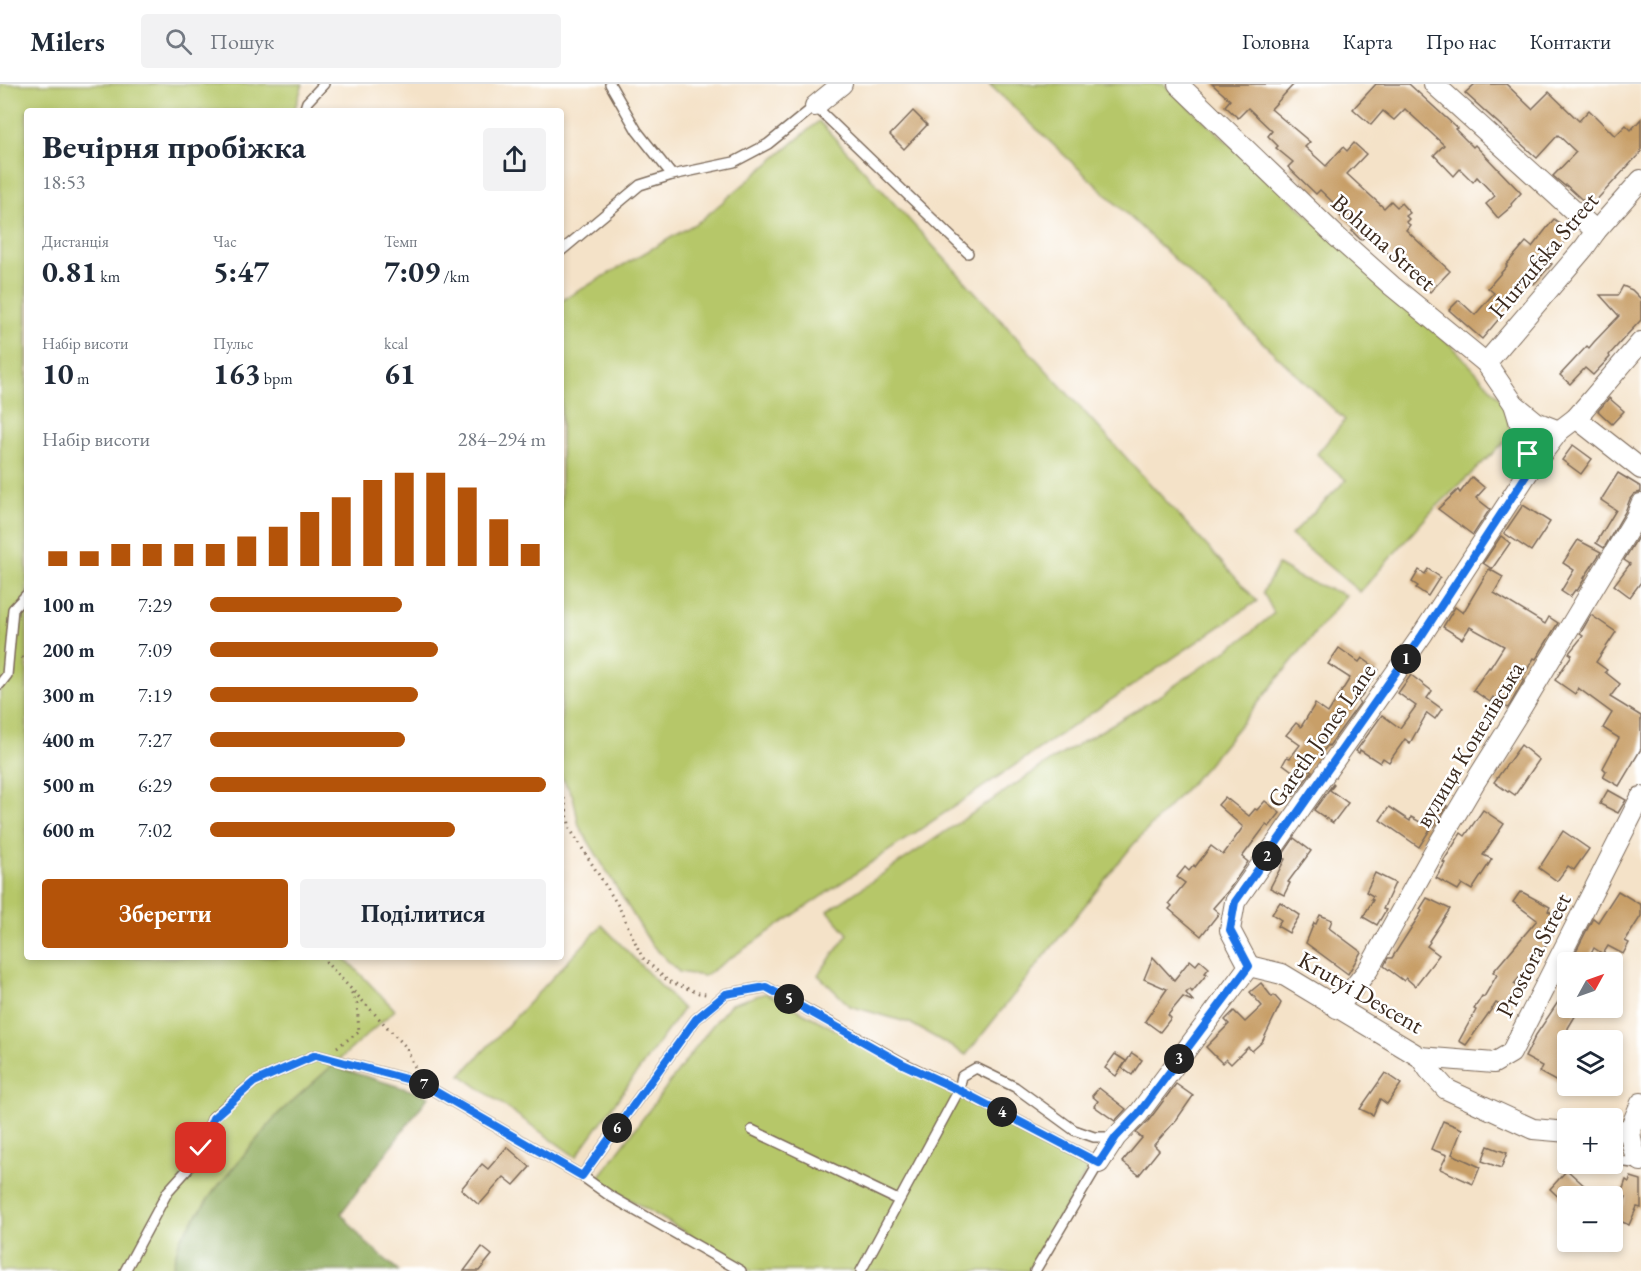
<!DOCTYPE html>
<html lang="uk">
<head>
<meta charset="utf-8">
<style>
	:root { --surface:#fff; --page:#f2f2f3; --text:#1f2937; --muted:#747a83; --line:#e0e1e3; --accent:#b45309 }
	body { margin:0; font-family:"EB Garamond",serif; background:var(--page); color:var(--text); height:100vh; display:flex; flex-direction:column; font-size:22px; white-space:nowrap }
	* { box-sizing:border-box; margin:0 }
	p { font-size:20px; color:var(--muted) }
	.icon { flex:none; width:33px; height:33px; fill:none; stroke:currentColor; stroke-width:2; stroke-linecap:round; stroke-linejoin:round }
	.map { position:relative; flex:1; overflow:hidden }
	.drawer { position:absolute; left:24px; top:24px; width:540px; height:852px; display:flex; flex-direction:column; background:var(--surface); border-radius:6px; box-shadow:0 3px 9px #0003 }
	.drawer>* { flex:none }
	.needle { width:39px; rotate:50deg }
	.buttons { position:absolute; left:1557px; top:868px; display:grid; gap:12px }
	.buttons a { display:grid; place-items:center; width:66px; height:66px; border-radius:6px; background:var(--surface); box-shadow:0 3px 9px #0003; font-size:30px }
	.pin { position:absolute; display:grid; place-items:center; width:51px; height:51px; color:#fff; margin:-26px; border-radius:12px; box-shadow:0 3px 9px #0006 }
	.km { position:absolute; width:30px; height:30px; margin:-15px; border-radius:50%; background:#222; color:#fff; font-size:16px; line-height:30px; text-align:center }
	.round { display:grid; place-items:center; flex:none; width:63px; height:63px; border-radius:6px; background:var(--page) }
	.headline { display:flex; align-items:center; justify-content:space-between; height:102px; padding:0 18px }
	h1 { font-size:33px; font-weight:700; line-height:45px }
	.figures { display:grid; grid-template-columns:repeat(3,1fr); gap:9px; height:102px; padding:6px 18px }
	.figures div { display:grid; align-content:center }
	.figures b { font-size:30px; font-weight:700 }
	.figures small { font-size:16px; font-weight:400 }
	.figures p { font-size:16px }
	.chart { height:168px; padding:12px 18px }
	.chart p { display:flex; justify-content:space-between }
	.chart svg { width:100%; height:108px; margin-top:6px; stroke:var(--accent); stroke-width:6 }
	.cta { display:flex; gap:12px; margin-top:auto; padding:12px 18px }
	.cta a { flex:1; height:69px; border-radius:6px; background:var(--accent); color:#fff; font-size:24px; font-weight:700; line-height:69px; text-align:center }
	.cta a+a { background:var(--page); color:var(--text) }
	ul { padding:0 18px; list-style:none; font-size:20px }
	li { display:grid; grid-template-columns:96px 72px 1fr; align-items:center; height:45px }
	li i { height:15px; border-radius:8px; background:var(--accent) }
	header { display:flex; align-items:center; gap:36px; box-sizing:border-box; height:84px; padding:0 30px; background:var(--surface); border-bottom:2px solid var(--line) }
	header strong { font-size:28px }
	nav { display:flex; gap:33px; margin-inline-start:auto; font-size:21px }
	.search { width:420px; height:54px; background:var(--page); display:flex; align-items:center; gap:15px; box-sizing:border-box; padding:0 21px; border-radius:6px; color:var(--muted); font-size:22px }
	.map>svg:first-child { display:block }
	.green { fill:#b6c769; stroke:#787844; stroke-width:1.5 }
	.forest { fill:#90ac5d; stroke:#666b3e; stroke-width:1.5 }
	.building { fill:#c89f68 }
	.lines { fill:none; stroke-linecap:round; stroke-linejoin:round }
	.lane-casing { stroke:#7c6a5a; stroke-width:12 }
	.street-casing { stroke:#7c6a5a; stroke-width:22 }
	.path { stroke:#7c6a5a; stroke-width:3; stroke-dasharray:1.5 4.5; stroke-linecap:butt }
	.lane { stroke:#fff; stroke-width:9 }
	.street { stroke:#fff; stroke-width:20 }
	.route-casing { stroke:#fff; stroke-width:12 }
	.route { stroke:#1a73e8; stroke-width:8 }
	.labels { text-anchor:middle; dominant-baseline:central; stroke-width:5; stroke-linejoin:round; paint-order:stroke }
	.street-label { font-size:24px; fill:#3b2a1e; stroke:#fff }
</style>
</head>
<body>
<header>
<strong>Milers</strong>
<div class="search"><svg class="icon" aria-label="search" viewBox="0 0 24 24"><circle cx="10" cy="10" r="6"/><path d="M15 15l6 6"/></svg>Пошук</div>
<nav><a>Головна</a><a>Карта</a><a>Про нас</a><a>Контакти</a></nav>
</header>
<div class="map">
<svg width="1641" height="1187" viewBox="0 0 1641 1187">
	<rect width="100%" height="100%" fill="#fff"/>
	<filter id="ink" filterUnits="userSpaceOnUse"><feTurbulence type="fractalNoise" baseFrequency=".0167" numOctaves="2"/><feDisplacementMap in="SourceGraphic" scale="12" xChannelSelector="R" yChannelSelector="G"/><feConvolveMatrix kernelMatrix="1 2 1 2 8 2 1 2 1" color-interpolation-filters="sRGB"/></filter>
	<filter id="wash" filterUnits="userSpaceOnUse"><feTurbulence type="fractalNoise" baseFrequency=".008" numOctaves="4" result="noise"/><feDisplacementMap in="SourceGraphic" scale="24" xChannelSelector="R" yChannelSelector="G"/><feGaussianBlur stdDeviation="1.35" result="paint"/><feColorMatrix in="noise" values="0 0 0 0 0 0 0 0 0 0 0 0 0 0 0 0 0 1.4 0 .05"/><feComposite in="paint" operator="in"/></filter>
	<g filter="url(#wash)">
		<rect width="100%" height="100%" fill="#f4e2c8"/>
		<g class="green">
			<polygon points="0,0 303,0 294,27 27,27 27,873 344,873 395,926 279,1029 214,1107 180,1155 171,1187 0,1187"/>
			<polygon points="989,0 1164,0 1457,267 1506,321 1511,352 1431,428 1360,508 1291,451 1346,396 1317,370 1345,336"/>
			<polygon points="819,37 1257,517 704,892 679,888 651,860 579,742 573,712 561,692 561,217 700,137"/>
			<polygon points="1278,481 1300,494 1346,511 1206,683 1132,762 966,971 910,939 850,922 818,891 848,850 828,827 1047,679 1153,616 1243,555 1274,529 1263,508"/>
			<polygon points="602,841 683,925 576,1073 461,991"/>
			<polygon points="766,909 1091,1080 1028,1187 751,1187 597,1096 711,943 731,920"/>
		</g>
		<polygon class="forest" points="332,982 429,1012 341,1129 364,1157 399,1187 171,1187 180,1155 214,1107 279,1029"/>
		<g id="blocks">
			<g class="building">
				<polygon points="1212,0 1294,0 1271,25 1310,58 1305,63 1326,82 1343,63 1347,67 1354,59 1366,70 1347,90 1384,124 1391,117 1397,123 1401,119 1410,129 1406,132 1409,135 1406,138 1410,141 1406,146 1450,187 1430,208 1368,150 1361,156 1352,147 1354,145 1340,132 1343,128 1320,106 1316,110 1288,83 1293,78 1276,64 1278,62 1268,52 1272,47 1248,24 1238,34 1225,22 1230,16"/>
				<polygon points="1376,0 1409,0 1457,44 1455,45 1473,63 1475,61 1521,109 1511,120 1512,122 1498,134 1486,120 1495,112 1477,93 1473,98 1460,85 1454,92 1434,71 1444,61 1405,25 1394,36 1383,27 1371,41 1353,25"/>
				<polygon points="1475,0 1506,0 1532,25 1549,8 1579,37 1589,26 1615,52 1626,41 1631,46 1641,35 1641,68 1590,123 1566,101 1565,102 1553,92 1576,68 1558,51 1537,74 1465,9"/>
				<polygon points="913,27 927,41 904,65 890,51"/>
				<polygon points="1554,135 1572,149 1549,178 1552,180 1534,200 1531,197 1482,255 1449,226 1459,216 1475,231 1494,209 1488,204 1507,182 1506,181 1526,158 1532,163"/>
				<polygon points="1623,202 1632,206 1641,215 1641,236 1625,253 1609,271 1610,273 1593,291 1585,284 1570,300 1560,291 1587,262 1589,264 1594,258 1619,232 1600,211 1618,211"/>
				<polygon points="1609,314 1624,327 1612,340 1598,327"/>
				<polygon points="1573,361 1592,375 1581,390 1562,376"/>
				<polygon points="1618,389 1641,403 1641,408 1634,410 1630,415 1625,428 1604,464 1596,459 1616,426 1601,416"/>
				<polygon points="1472,393 1485,404 1476,414 1490,425 1473,451 1438,425 1458,406 1460,409"/>
				<polygon points="1523,421 1550,438 1531,467 1504,449"/>
				<polygon points="1641,448 1641,498 1630,513 1614,501 1630,480 1624,476"/>
				<polygon points="1501,452 1510,459 1492,485 1483,479"/>
				<polygon points="1578,456 1601,468 1584,494 1585,494 1577,507 1575,506 1570,513 1561,507 1574,486 1563,479"/>
				<polygon points="1428,485 1440,493 1428,512 1416,504 1418,502 1412,498 1419,486 1425,490"/>
				<polygon points="1489,485 1503,493 1494,509 1545,540 1549,533 1558,539 1536,575 1534,574 1522,594 1524,596 1508,624 1493,613 1490,618 1473,606 1489,583 1490,584 1504,562 1470,543 1462,555 1443,543 1455,523 1463,529"/>
				<polygon points="1591,531 1616,548 1596,578 1607,586 1605,588 1620,600 1610,613 1641,632 1641,665 1619,702 1603,693 1606,687 1603,684 1619,654 1603,644 1612,629 1578,604 1575,610 1555,596 1572,571 1569,569 1583,552 1580,550"/>
				<polygon points="1339,564 1359,578 1362,574 1379,586 1358,617 1360,619 1329,662 1328,661 1308,685 1312,687 1294,712 1292,711 1303,695 1283,680 1287,673 1290,674 1300,661 1286,651 1296,639 1301,643 1315,620 1328,629 1350,594 1328,580"/>
				<polygon points="1411,591 1432,607 1427,614 1442,625 1435,635 1427,629 1410,659 1405,655 1389,678 1383,674 1380,679 1360,666 1359,669 1356,667 1382,631 1400,644 1416,622 1398,609"/>
				<polygon points="1521,661 1539,676 1515,711 1509,707 1508,708 1494,698"/>
				<polygon points="1333,700 1334,701 1330,706 1348,719 1333,739 1314,726"/>
				<polygon points="1608,706 1626,716 1618,729 1600,720"/>
				<polygon points="1225,713 1249,732 1255,725 1257,726 1265,717 1280,729 1269,743 1266,741 1242,773 1248,778 1228,807 1213,824 1219,829 1201,852 1169,825 1172,822 1169,819 1185,799 1177,793 1185,783 1189,787 1194,781 1195,783 1211,762 1223,771 1243,743 1218,721"/>
				<polygon points="1434,715 1447,722 1434,743 1426,738 1423,732"/>
				<polygon points="1389,723 1410,737 1411,733 1431,744 1419,763 1380,736"/>
				<polygon points="1483,726 1504,740 1483,771 1492,775 1472,806 1462,800 1458,806 1436,794 1445,779 1443,778 1461,749 1465,752"/>
				<polygon points="1563,747 1589,765 1574,786 1568,782 1557,797 1539,784"/>
				<polygon points="1294,754 1311,767 1288,798 1290,799 1284,811 1270,804 1285,775 1281,773"/>
				<polygon points="1375,789 1395,799 1383,825 1386,826 1377,841 1363,833 1373,816 1371,815 1373,812 1366,808"/>
				<polygon points="1618,807 1641,821 1641,832 1625,857 1629,859 1623,870 1608,862 1603,870 1594,864 1586,879 1579,879 1572,875 1593,834 1598,838"/>
				<polygon points="1520,808 1521,809 1522,808 1550,823 1548,827 1561,834 1547,860 1514,900 1521,904 1510,922 1507,920 1505,924 1496,919 1466,961 1459,957 1476,926 1474,925 1482,912 1484,913 1497,891 1493,888 1537,836 1513,818"/>
				<polygon points="1427,814 1450,825 1429,857 1430,858 1427,862 1439,871 1415,902 1406,894 1404,897 1384,882 1388,874 1392,874 1422,827 1420,825"/>
				<polygon points="1280,818 1300,831 1289,849 1277,842 1281,836 1272,830"/>
				<polygon points="1320,831 1332,836 1329,844 1361,868 1348,890 1306,859 1314,839 1316,840"/>
				<polygon points="1153,873 1174,896 1190,876 1196,881 1200,876 1209,884 1205,889 1207,890 1192,908 1190,905 1186,909 1194,918 1183,913 1168,931 1171,934 1160,948 1145,937 1167,905 1144,895"/>
				<polygon points="1261,899 1272,913 1274,911 1281,919 1262,958 1252,967 1248,963 1231,980 1226,975 1222,979 1206,963 1229,940 1225,936 1234,927 1245,938 1262,922 1250,908"/>
				<polygon points="1568,903 1568,924 1577,929 1568,944 1568,1004 1539,988 1542,982 1525,973 1536,951"/>
				<polygon points="1132,969 1142,976 1132,991 1122,984"/>
				<polygon points="1115,970 1126,977 1116,992 1105,984"/>
				<polygon points="1385,989 1401,1000 1387,1020 1380,1015 1373,1031 1360,1025"/>
				<polygon points="1176,1000 1193,1012 1177,1035 1154,1061 1159,1066 1139,1091 1122,1078 1142,1054 1136,1049 1149,1036"/>
				<polygon points="1099,1004 1126,1025 1115,1037 1094,1022 1098,1017 1092,1012"/>
				<polygon points="1443,1037 1462,1045 1452,1070 1480,1083 1473,1100 1440,1085 1447,1071 1431,1065"/>
				<polygon points="1488,1062 1507,1069 1501,1084 1482,1077"/>
				<polygon points="507,1063 530,1083 514,1101 504,1093 479,1121 461,1105 482,1080 488,1085"/>
				<polygon points="1567,1086 1597,1113 1568,1113 1566,1120 1550,1105"/>
				<polygon points="1631,1093 1641,1096 1641,1124 1637,1123 1629,1141 1618,1136 1626,1113 1620,1113 1626,1096 1629,1098"/>
				<polygon points="482,1163 492,1171 479,1187 464,1187"/>
			</g>
		</g>
	</g>
	<g filter="url(#ink)">
		<use href="#blocks" fill-opacity="0" stroke="#7c6a5a" stroke-width="1.5"/>
		<g class="lines">
			<g class="lane-casing">
				<g id="lane">
					<polyline points="610,0 637,47 672,91"/>
					<polyline points="304,27 307,18 324,0"/>
					<polyline points="561,167 640,101 672,91 734,78 768,60 815,22 968,169"/>
					<polyline points="0,600 7,591 13,525 27,510"/>
					<polyline points="752,1046 898,1116"/>
					<polyline points="1612,1076 1640,1080"/>
					<polyline points="582,1092 696,935 726,910 766,903 903,979 959,1006 1099,1079 1035,1187"/>
					<polyline points="125,1187 168,1107 187,1086 201,1064 213,1033 254,998 316,971 421,999 582,1092 610,1112 741,1187"/>
					<polyline points="861,1187 959,1006 962,992 976,984 1015,1003 1074,1046 1094,1053 1114,1053"/>
				</g>
			</g>
			<g class="street-casing">
				<g id="street">
					<polyline points="1178,0 1337,153 1392,202 1486,279 1514,320 1536,338 1559,347"/>
					<polyline points="1434,0 1596,147"/>
					<polyline points="815,22 842,0"/>
					<polyline points="1486,279 1584,164 1596,147 1641,96"/>
					<path d="M1514,320C1521,343 1528,363 1529,387"/>
					<polyline points="1576,334 1641,385"/>
					<polyline points="1249,882 1230,846 1235,818 1422,551 1529,387 1559,347 1576,334 1641,258"/>
					<polyline points="1249,882 1282,890 1420,973 1429,986 1446,1005 1533,1045 1568,1048"/>
					<polyline points="1337,924 1368,886 1432,771 1475,698 1517,631 1636,433 1641,420"/>
					<polyline points="1420,973 1494,979 1511,969 1641,713"/>
					<polyline points="1630,1045 1641,1019"/>
					<path d="M1612,1048L1630,1045C1631,1056 1632,1070 1641,1077"/>
					<polyline points="1099,1079 1116,1053 1139,1029 1249,882"/>
				</g>
			</g>
			<g class="path">
				<polyline points="22,573 27,581"/>
				<polyline points="561,709 564,714 570,745 619,823 642,873 668,897 699,909 706,910"/>
				<polyline points="321,873 406,963 416,986"/>
				<polyline points="337,963 359,948 357,920 350,905"/>
			</g>
			<use href="#lane" class="lane"/>
			<use href="#street" class="street"/>
		</g>
	</g>
	<g class="lines" filter="url(#ink)">
		<g class="route-casing">
			<polyline id="route" points="201,1064 213,1034 254,998 316,971 421,999 582,1092 696,935 726,910 766,903 903,980 959,1006 1099,1079 1116,1053 1139,1029 1249,882 1230,846 1235,818 1422,551 1529,387 1528,370"/>
		</g>
		<use href="#route" class="route"/>
	</g>
	<g class="labels">
		<g class="street-label">
			<text transform="translate(1384 158) rotate(42)">Bohuna Street</text>
			<text transform="translate(1543 171) rotate(-50)">Hurzufska Street</text>
			<text transform="translate(1321 651) rotate(-55)">Gareth Jones Lane</text>
			<text transform="translate(1469 660) rotate(-59)">вулиця Конелівська</text>
			<text transform="translate(1533 871) rotate(-63)">Prostora Street</text>
			<text transform="translate(1361 908) rotate(30)">Krutyi Descent</text>
		</g>
	</g>
</svg>
<div class="buttons">
<a><svg class="needle" viewBox="-14 -14 28 28"><path d="M0-13l5 13h-10z" fill="#e53935"/><path d="M0 13l5-13h-10z" fill="#747a83"/></svg></a>
<a><svg class="icon" aria-label="layers" viewBox="0 0 24 24"><path d="M12 4l9 5-9 5-9-5zM3 14l9 5 9-5"/></svg></a>
<a>+</a>
<a>−</a>
</div>
<div class="pin" style="left:1528px;top:370px;background:#1e9e55"><svg class="icon" aria-label="arrive" viewBox="0 0 24 24"><path d="M6 21V4h12l-3 4 3 4H6"/></svg></div>
<div class="pin" style="left:201px;top:1064px;background:#d93025"><svg class="icon" aria-label="check" viewBox="0 0 24 24"><path d="M5 12l5 5 9-10"/></svg></div>
<b class="km" style="left:1406px;top:575px">1</b>
<b class="km" style="left:1267px;top:772px">2</b>
<b class="km" style="left:1179px;top:975px">3</b>
<b class="km" style="left:1002px;top:1028px">4</b>
<b class="km" style="left:789px;top:915px">5</b>
<b class="km" style="left:617px;top:1044px">6</b>
<b class="km" style="left:424px;top:1000px">7</b>
<section class="drawer">
<div class="headline"><div><h1>Вечірня пробіжка</h1><p>18:53</p></div><a class="round"><svg class="icon" aria-label="share" viewBox="0 0 24 24"><path d="M12 15V3M7 8l5-5 5 5M5 13v7h14v-7"/></svg></a></div>
<div class="figures">
<div><p>Дистанція</p><b>0.81<small> km</small></b></div>
<div><p>Час</p><b>5:47</b></div>
<div><p>Темп</p><b>7:09<small> /km</small></b></div>
</div>
<div class="figures">
<div><p>Набір висоти</p><b>10<small> m</small></b></div>
<div><p>Пульс</p><b>163<small> bpm</small></b></div>
<div><p>kcal</p><b>61</b></div>
</div>
<div class="chart"><p><span>Набір висоти</span>284–294 m</p>
<svg viewBox="0 0 160 44" preserveAspectRatio="none"><path d="M5 44V38M15 44V38M25 44V35M35 44V35M45 44V35M55 44V35M65 44V32M75 44V28M85 44V22M95 44V16M105 44V9M115 44V6M125 44V6M135 44V12M145 44V25M155 44V35"/></svg>
</div>
<ul>
<li><b>100 m</b>7:29<i style="width:57%"></i></li>
<li><b>200 m</b>7:09<i style="width:68%"></i></li>
<li><b>300 m</b>7:19<i style="width:62%"></i></li>
<li><b>400 m</b>7:27<i style="width:58%"></i></li>
<li><b>500 m</b>6:29<i style="width:100%"></i></li>
<li><b>600 m</b>7:02<i style="width:73%"></i></li>
</ul>
<div class="cta"><a>Зберегти</a><a>Поділитися</a></div>
</section>
</div>
</body>
</html>
